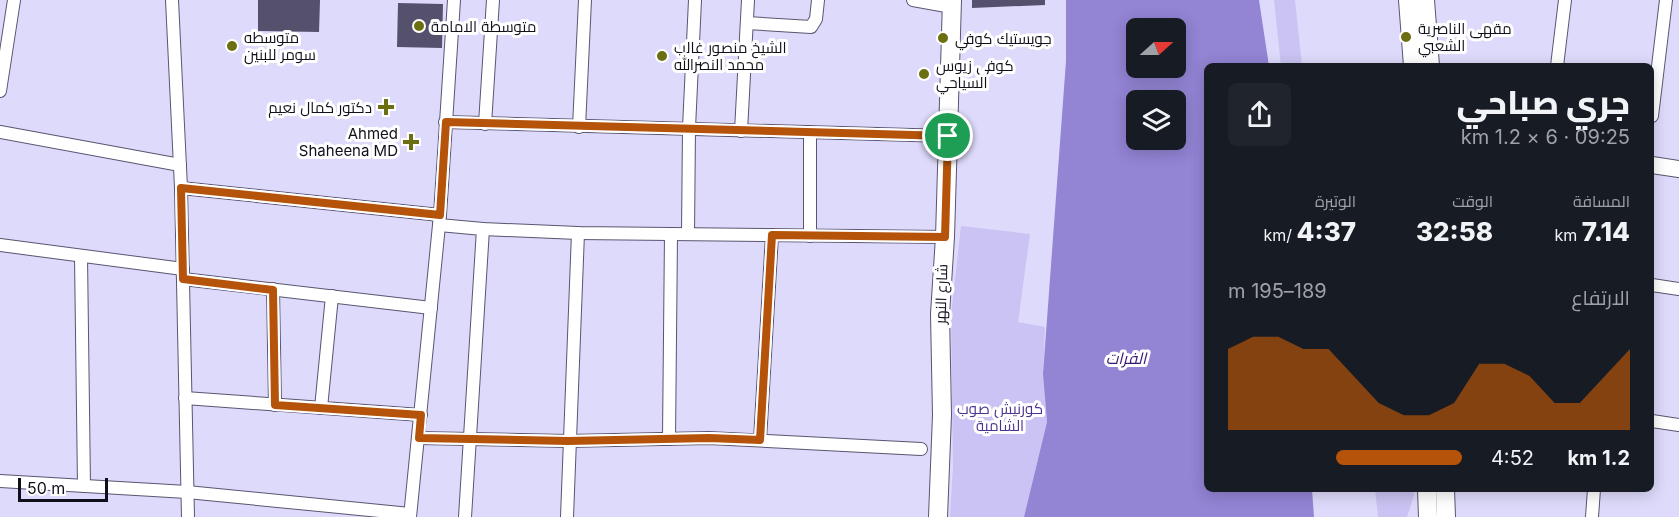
<!DOCTYPE html>
<html lang="ar">
<head>
<meta charset="utf-8">
<style>
	:root { --surface:#171b24; --page:#20242c; --text:#f1f3f6; --muted:#9ea1a6; --accent:#b45309 }
	body { margin:0; font-family:Inter,Cairo,sans-serif; background:var(--page); color:var(--text); direction:rtl; height:100vh; display:flex; flex-direction:column; font-size:22px; white-space:nowrap }
	* { box-sizing:border-box; margin:0 }
	p { font-size:20px; color:var(--muted) }
	.icon { flex:none; width:33px; height:33px; fill:none; stroke:currentColor; stroke-width:2; stroke-linecap:round; stroke-linejoin:round }
	.map { position:relative; flex:1; overflow:hidden; direction:ltr }
	.details { position:absolute; left:1204px; top:63px; width:450px; height:429px; display:flex; flex-direction:column; background:var(--surface); border-radius:9px; box-shadow:0 3px 15px #0003; direction:rtl }
	.details>* { flex:none }
	.needle { width:39px; rotate:69deg }
	.fabs { position:absolute; left:1126px; top:18px; display:grid; gap:12px }
	.fabs a { display:grid; place-items:center; width:60px; height:60px; border-radius:9px; background:var(--surface); box-shadow:0 3px 15px #0003; font-size:30px }
	.scale { position:absolute; left:18px; bottom:15px; width:90px; box-sizing:border-box; padding-left:6px; border:3px solid #11101a; border-top:0; font-size:16px; line-height:21px; white-space:nowrap; color:#11101a; -webkit-text-stroke:4px #fff; paint-order:stroke }
	.pin { position:absolute; display:grid; place-items:center; width:51px; height:51px; color:#fff; margin:-26px; border:3px solid #fff; border-radius:50%; box-shadow:0 2px 6px #0007 }
	.round { display:grid; place-items:center; flex:none; width:63px; height:63px; border-radius:9px; background:var(--page) }
	.overview { display:flex; align-items:center; justify-content:space-between; height:102px; padding:0 24px }
	h1 { font-size:33px; font-weight:800; line-height:45px }
	.metrics { display:grid; grid-template-columns:repeat(3,1fr); gap:9px; height:102px; padding:6px 24px }
	.metrics div { display:grid; align-content:center }
	.metrics b { font-size:26px; font-weight:800 }
	.metrics small { font-size:16px; font-weight:400 }
	.metrics p { font-size:16px }
	.chart { height:168px; padding:12px 24px }
	.chart p { display:flex; justify-content:space-between }
	.chart svg { width:100%; height:108px; margin-top:6px; fill:var(--accent); opacity:.7 }
	ul { padding:0 24px; list-style:none; font-size:20px }
	li { display:grid; grid-template-columns:96px 72px 1fr; align-items:center; height:45px }
	li i { height:15px; border-radius:8px; background:var(--accent) }
	.map>svg:first-child { display:block }
	.green { fill:#cac3f3 }
	.water { fill:#9384d4; fill-rule:evenodd }
	.building { fill:#55516c }
	.lines { fill:none; stroke-linecap:round; stroke-linejoin:round }
	.minor-casing { stroke:#595570; stroke-width:14 }
	.tertiary-casing { stroke:#595570; stroke-width:18 }
	.secondary-casing { stroke:#595570; stroke-width:20 }
	.minor { stroke:#fff; stroke-width:12 }
	.tertiary { stroke:#fff; stroke-width:16 }
	.secondary { stroke:#fff; stroke-width:18 }
	.route-casing { stroke:#fff; stroke-width:12 }
	.route { stroke:#b45309; stroke-width:8 }
	.poi-dot { fill:#6c6e12; stroke:#fff; stroke-width:2 }
	.labels { text-anchor:middle; dominant-baseline:central; stroke-width:6; stroke-linejoin:round; paint-order:stroke }
	.poi-label { font-size:15px; fill:#11101a; stroke:#fff; text-anchor:start }
	.street-label { font-size:15px; fill:#11101a; stroke:#fff }
	.park-label { font-size:15px; fill:#4d3290; stroke:#fff }
	.water-label { font-size:16px; font-style:italic; fill:#391877; stroke:#fff }
</style>
</head>
<body>
<div class="map">
<svg width="1679" height="517" viewBox="0 0 1679 517">
	<rect width="100%" height="100%" fill="#dedafb"/>
	<g class="green">
		<polygon points="1274,0 1295,0 1302,66 1281,66"/>
		<polygon points="961,226 1030,234 1018,322 1045,327 1043,374 1047,422 1024,517 950,517 953,467 951,316"/>
		<polygon points="1375,489 1414,489 1414,495 1407,517 1378,517"/>
	</g>
	<path class="water" d="M1066,0H1259L1269,66H1208V489H1312L1314,517H1024L1047,422L1043,374L1066,61ZM1137,28H1176V68H1137ZM1137,100H1176V140H1137Z"/>
	<g class="building">
		<polygon points="258,0 320,0 319,32 258,31"/>
		<polygon points="972,0 1045,0 1045,5 972,8"/>
		<polygon points="398,3 443,4 442,48 397,47"/>
	</g>
	<g class="lines">
		<g class="minor-casing">
			<g id="minor">
				<polyline points="172,0 181,188 188,517"/>
				<polyline points="913,0 952,7"/>
				<polyline points="747,23 811,27 816,19 818,0"/>
				<polyline points="1557,66 1565,0"/>
				<polyline points="0,91 14,0"/>
				<polyline points="1652,116 1666,0"/>
				<polyline points="445,122 948,136"/>
				<polyline points="485,124 493,0"/>
				<polyline points="579,127 585,0"/>
				<polyline points="741,131 748,0"/>
				<polyline points="0,132 180,165"/>
				<polyline points="810,132 810,236"/>
				<polyline points="181,188 440,215"/>
				<polyline points="439,225 483,229 578,233 945,237"/>
				<polyline points="688,234 689,128 695,0"/>
				<polyline points="0,245 183,269"/>
				<polyline points="81,256 84,486"/>
				<polyline points="183,279 431,308"/>
				<polyline points="1652,285 1679,289"/>
				<polyline points="273,289 275,405"/>
				<polyline points="185,398 421,415"/>
				<polyline points="321,408 332,296"/>
				<polyline points="1652,421 1679,425"/>
				<polyline points="419,438 568,441 709,438 921,449"/>
				<polyline points="669,439 671,234"/>
				<polyline points="760,440 772,235"/>
				<polyline points="0,481 187,492 410,514"/>
				<polyline points="410,517 440,215 454,0"/>
				<polyline points="465,517 483,229"/>
				<polyline points="567,517 578,233"/>
				<polyline points="1592,517 1594,489"/>
			</g>
		</g>
		<g class="tertiary-casing">
			<polyline id="tertiary" points="1652,165 1679,169"/>
		</g>
		<g class="secondary-casing">
			<g id="secondary">
				<polyline points="1408,0 1413,66"/>
				<polyline points="1425,0 1430,66"/>
				<polyline points="1427,489 1428,517"/>
				<polyline points="1445,489 1446,517"/>
				<polyline points="938,517 942,415 940,314 945,237 952,0"/>
			</g>
		</g>
		<use href="#minor" class="minor"/>
		<use href="#tertiary" class="tertiary"/>
		<use href="#secondary" class="secondary"/>
	</g>
	<g class="lines">
		<g class="route-casing">
			<polygon id="route" points="446,122 948,136 945,237 772,235 760,440 709,438 568,441 419,438 421,415 275,405 273,290 183,279 181,188 440,215"/>
		</g>
		<use href="#route" class="route"/>
	</g>
	<g class="poi-dot">
		<circle cx="419" cy="26" r="6"/>
		<circle cx="1406" cy="37" r="6"/>
		<circle cx="943" cy="38" r="6"/>
		<circle cx="232" cy="46" r="6"/>
		<circle cx="662" cy="56" r="6"/>
		<circle cx="924" cy="74" r="6"/>
		<path d="M383 98h6v6h6v6h-6v6h-6v-6h-6v-6h6z"/>
		<path d="M408 133h6v6h6v6h-6v6h-6v-6h-6v-6h6z"/>
	</g>
	<g class="labels">
		<g class="poi-label">
			<text x="431" y="26">متوسطة الامامة</text>
			<text x="1418" y="28">مقهى الناصرية<tspan x="1418" dy="17">الشعبي</tspan></text>
			<text x="244" y="37">متوسطه<tspan x="244" dy="17">سومر للبنين</tspan></text>
			<text x="955" y="38">جويستيك كوفي</text>
			<text x="674" y="47">الشيخ منصور غالب<tspan x="674" dy="17">محمد النصرالله</tspan></text>
			<text x="936" y="65">كوفي زيوس<tspan x="936" dy="17">السياحي</tspan></text>
			<text x="372" y="107" text-anchor="end">دكتور كمال نعيم</text>
			<text x="398" y="133" text-anchor="end">Ahmed<tspan x="398" dy="17">Shaheena MD</tspan></text>
		</g>
		<g class="street-label">
			<text transform="translate(941 294) rotate(-88)">شارع النهر</text>
		</g>
		<g class="park-label">
			<text x="1000" y="408">كورنيش صوب<tspan x="1000" dy="17">الشامية</tspan></text>
		</g>
		<g class="water-label">
			<text x="1126" y="358">الفرات</text>
		</g>
	</g>
</svg>
<div class="fabs">
<a><svg class="needle" viewBox="-14 -14 28 28"><path d="M0-13l5 13h-10z" fill="#e53935"/><path d="M0 13l5-13h-10z" fill="#9ea1a6"/></svg></a>
<a><svg class="icon" aria-label="layers" viewBox="0 0 24 24"><path d="M12 4l9 5-9 5-9-5zM3 14l9 5 9-5"/></svg></a>
</div>
<div class="scale">50 m</div>
<div class="pin" style="left:948px;top:136px;background:#1e9e55"><svg class="icon" aria-label="arrive" viewBox="0 0 24 24"><path d="M6 21V4h12l-3 4 3 4H6"/></svg></div>
<section class="details">
<div class="overview"><div><h1>جري صباحي</h1><p>09:25 · 6 × 1.2 km</p></div><a class="round"><svg class="icon" aria-label="share" viewBox="0 0 24 24"><path d="M12 15V3M7 8l5-5 5 5M5 13v7h14v-7"/></svg></a></div>
<div class="metrics">
<div><p>المسافة</p><b>7.14<small> km</small></b></div>
<div><p>الوقت</p><b>32:58</b></div>
<div><p>الوتيرة</p><b>4:37<small> /km</small></b></div>
</div>
<div class="chart"><p><span>الارتفاع</span>189–195 m</p>
<svg viewBox="0 0 160 44" preserveAspectRatio="none"><path d="M0 44V11L10 6L20 6L30 11L40 11L50 22L60 33L70 38L80 38L90 33L100 17L110 17L120 22L130 33L140 33L150 22L160 11V44z"/></svg>
</div>
<ul>
<li><b>1.2 km</b>4:52<i style="width:54%"></i></li>
</ul>
</section>
</div>
</body>
</html>
